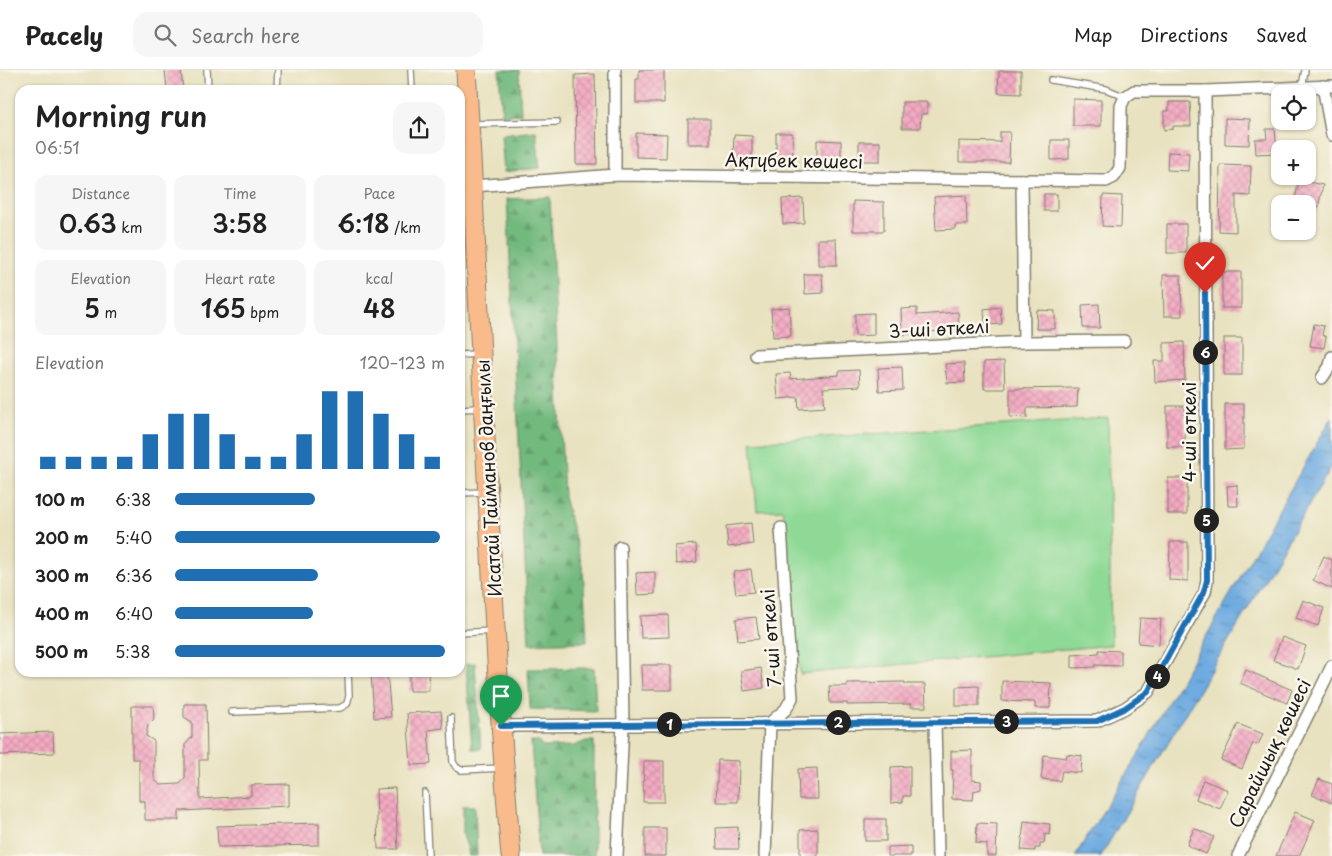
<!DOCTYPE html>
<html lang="en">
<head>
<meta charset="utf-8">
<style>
	:root { --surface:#fff; --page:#f6f6f6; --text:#222; --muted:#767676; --line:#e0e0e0; --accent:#1f6fb2 }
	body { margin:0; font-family:"Playpen Sans",sans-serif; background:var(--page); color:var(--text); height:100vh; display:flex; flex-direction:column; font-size:19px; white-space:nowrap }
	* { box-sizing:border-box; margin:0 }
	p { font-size:16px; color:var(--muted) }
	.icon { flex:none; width:28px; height:28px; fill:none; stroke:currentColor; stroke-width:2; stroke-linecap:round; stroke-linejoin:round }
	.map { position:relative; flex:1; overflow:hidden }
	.side { position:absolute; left:15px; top:15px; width:450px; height:592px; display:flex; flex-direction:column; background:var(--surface); border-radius:15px; box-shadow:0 1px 4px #0004 }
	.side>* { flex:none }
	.controls { position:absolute; left:1271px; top:15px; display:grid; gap:10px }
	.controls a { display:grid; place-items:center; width:45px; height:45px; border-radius:10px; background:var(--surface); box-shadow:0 1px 4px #0004; font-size:25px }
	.pin { position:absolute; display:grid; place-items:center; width:42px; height:42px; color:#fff; margin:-51px -21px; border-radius:50% 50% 50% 0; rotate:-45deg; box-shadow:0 0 5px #0007 }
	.pin .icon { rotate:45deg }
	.km { position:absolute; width:25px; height:25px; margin:-12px; border-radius:50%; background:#222; color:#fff; font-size:14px; line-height:25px; text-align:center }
	.round { display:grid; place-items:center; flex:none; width:52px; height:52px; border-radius:15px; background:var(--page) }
	.overview { display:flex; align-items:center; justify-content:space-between; height:85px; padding:0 20px }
	h1 { font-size:28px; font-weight:600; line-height:38px }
	.figures { display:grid; grid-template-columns:repeat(3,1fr); gap:8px; height:85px; padding:5px 20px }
	.figures div { display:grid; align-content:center; border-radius:12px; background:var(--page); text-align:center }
	.figures b { font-size:25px; font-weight:600 }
	.figures small { font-size:14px; font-weight:400 }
	.figures p { font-size:14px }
	.chart { height:140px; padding:10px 20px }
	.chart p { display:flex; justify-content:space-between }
	.chart svg { width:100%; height:90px; margin-top:5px; stroke:var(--accent); stroke-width:6 }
	ul { padding:0 20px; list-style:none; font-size:16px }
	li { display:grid; grid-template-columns:80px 60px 1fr; align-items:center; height:38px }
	li i { height:12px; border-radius:6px; background:var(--accent) }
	header { display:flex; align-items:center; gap:30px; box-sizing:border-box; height:70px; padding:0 25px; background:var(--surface); border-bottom:1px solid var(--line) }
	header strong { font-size:24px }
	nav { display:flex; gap:28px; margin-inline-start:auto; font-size:18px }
	.search { width:350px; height:45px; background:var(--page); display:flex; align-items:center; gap:12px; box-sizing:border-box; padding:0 18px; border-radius:15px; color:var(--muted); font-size:19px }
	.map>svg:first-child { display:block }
	.grass { fill:#8ed995; stroke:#557a58 }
	.forest { fill:url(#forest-firs); stroke:#476a4d }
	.water { fill:url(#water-ripples); stroke:#45647e }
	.building { fill:url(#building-cross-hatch) }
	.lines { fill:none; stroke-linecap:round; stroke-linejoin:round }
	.service-casing { stroke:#827f6e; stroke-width:8 }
	.minor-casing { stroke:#827f6e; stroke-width:14 }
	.primary-casing { stroke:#827f6e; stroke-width:21 }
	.service { stroke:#fff; stroke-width:5.5 }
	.minor { stroke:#fff; stroke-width:11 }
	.primary { stroke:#fabb8c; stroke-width:19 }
	.route-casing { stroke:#fff; stroke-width:10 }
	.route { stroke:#1f6fb2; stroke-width:6 }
	.labels { text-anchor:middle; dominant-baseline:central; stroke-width:5; stroke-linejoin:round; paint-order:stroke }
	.street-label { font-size:18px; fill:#1c1c1c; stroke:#fbf7ec }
</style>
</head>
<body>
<header>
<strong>Pacely</strong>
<div class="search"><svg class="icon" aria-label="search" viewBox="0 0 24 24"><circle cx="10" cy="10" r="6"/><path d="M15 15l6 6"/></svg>Search here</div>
<nav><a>Map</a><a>Directions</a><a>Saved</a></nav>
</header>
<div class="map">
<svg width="1332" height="786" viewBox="0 0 1332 786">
	<defs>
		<pattern id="forest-firs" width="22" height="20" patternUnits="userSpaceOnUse" patternTransform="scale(1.25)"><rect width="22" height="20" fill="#72b97e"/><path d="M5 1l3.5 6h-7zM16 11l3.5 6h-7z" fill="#629e6c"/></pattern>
		<pattern id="water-ripples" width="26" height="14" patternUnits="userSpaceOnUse" patternTransform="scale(1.25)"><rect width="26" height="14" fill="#6eabe0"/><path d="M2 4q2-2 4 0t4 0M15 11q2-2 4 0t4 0" fill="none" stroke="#5a8ab5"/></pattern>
		<pattern id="building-cross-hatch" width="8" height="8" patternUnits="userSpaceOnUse" patternTransform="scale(1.25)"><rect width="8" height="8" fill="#f3aac2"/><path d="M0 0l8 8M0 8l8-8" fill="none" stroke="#d092a6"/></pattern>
	</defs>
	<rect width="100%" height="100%" fill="#fbf7ec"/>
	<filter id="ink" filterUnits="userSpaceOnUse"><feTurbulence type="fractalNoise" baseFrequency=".02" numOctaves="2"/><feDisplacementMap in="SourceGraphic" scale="10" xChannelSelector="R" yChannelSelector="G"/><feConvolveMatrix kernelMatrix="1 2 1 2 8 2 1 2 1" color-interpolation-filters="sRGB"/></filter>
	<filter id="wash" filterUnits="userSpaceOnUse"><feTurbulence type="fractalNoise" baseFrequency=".0096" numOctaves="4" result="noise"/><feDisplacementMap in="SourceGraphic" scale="20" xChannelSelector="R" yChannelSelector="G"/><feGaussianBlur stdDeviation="1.12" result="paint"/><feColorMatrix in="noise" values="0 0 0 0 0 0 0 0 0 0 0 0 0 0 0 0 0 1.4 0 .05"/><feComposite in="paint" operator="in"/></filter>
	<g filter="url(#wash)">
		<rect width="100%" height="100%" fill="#e8e2c0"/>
		<polygon class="grass" points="1108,348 1111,575 800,604 783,440 757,441 751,372"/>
		<g class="forest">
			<polygon points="499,0 519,0 521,44 502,45"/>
			<polygon points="536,61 540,98 504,102 501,65"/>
			<polygon points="550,127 564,426 583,499 587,572 529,574 507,129"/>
			<polygon points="475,593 481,679 472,679 466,594"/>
			<polygon points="594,598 596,641 530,639 528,599"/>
			<polygon points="586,671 594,671 594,786 539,786 531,672 539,672 542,677 574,676"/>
			<polygon points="463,736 475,736 477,786 469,786 468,780 463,765"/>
		</g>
		<polygon class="water" points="1332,347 1332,396 1101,786 1075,786 1138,685"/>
		<g id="blocks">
			<g class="building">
				<polygon points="165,0 181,0 183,20 167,20"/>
				<polygon points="639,0 664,0 664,33 636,33 636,9 639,9"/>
				<polygon points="999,1 1021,1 1021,24 998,23"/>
				<polygon points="595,4 597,94 576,94 575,5"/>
				<polygon points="1073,29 1101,30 1101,56 1073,56"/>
				<polygon points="902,32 927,32 927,44 921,44 920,58 902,58"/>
				<polygon points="1169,32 1190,32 1191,56 1173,56 1173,59 1164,60 1164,41 1169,41"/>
				<polygon points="1225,48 1250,49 1249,75 1225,74"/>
				<rect x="688" y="49" width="22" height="25"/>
				<polygon points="1266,59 1275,59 1277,83 1256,84 1255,69 1267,69"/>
				<polygon points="1000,62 1010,62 1009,92 959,92 959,71 1000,72"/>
				<polygon points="636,63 667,64 666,88 636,87"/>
				<polygon points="776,63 792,63 793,90 776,90"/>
				<polygon points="734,65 752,66 752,90 733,89"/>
				<polygon points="817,70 841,71 841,91 817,91"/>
				<polygon points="1051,70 1069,70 1069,89 1051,90"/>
				<rect x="859" y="72" width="21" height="19"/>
				<polygon points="1168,82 1189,83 1188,101 1167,100"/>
				<polygon points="1220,95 1251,96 1250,126 1236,125 1236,162 1219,161"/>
				<polygon points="1299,110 1323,115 1318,138 1308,136 1308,134 1294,134"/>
				<rect x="1044" y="124" width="13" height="17"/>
				<polygon points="966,125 967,155 955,155 955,159 936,160 934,127"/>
				<polygon points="1103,125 1122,126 1121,157 1102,156"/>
				<polygon points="803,128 804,153 783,154 782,129"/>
				<polygon points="853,131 884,132 884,161 853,161"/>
				<rect x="1167" y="154" width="19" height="29"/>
				<polygon points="818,169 836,169 837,195 818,195"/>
				<rect x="1222" y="202" width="19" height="36"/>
				<polygon points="804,204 822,204 823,223 805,224"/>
				<polygon points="1163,205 1181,205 1182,246 1164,246"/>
				<polygon points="1099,234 1100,258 1083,258 1082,235"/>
				<polygon points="789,237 791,266 773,267 771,239"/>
				<polygon points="1000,237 1002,254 985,255 984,239"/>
				<polygon points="917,238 917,245 958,242 959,259 902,265 901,239"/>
				<polygon points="1037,240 1055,241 1055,259 1036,259"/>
				<polygon points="874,243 874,265 855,266 855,244"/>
				<polygon points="1314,254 1324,256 1322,265 1326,267 1324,278 1310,276"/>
				<rect x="1224" y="268" width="18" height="37"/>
				<polygon points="1184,272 1185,310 1155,312 1154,291 1164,291 1164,273"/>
				<polygon points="1004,291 1005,319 984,319 984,292"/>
				<polygon points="964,293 965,312 947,313 945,294"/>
				<polygon points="902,297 903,320 879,321 878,298"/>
				<polygon points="859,300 860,316 823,318 825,337 799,339 798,327 778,329 776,304 790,303 791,309 839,305 839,301"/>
				<polygon points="1078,318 1077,337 1027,338 1027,348 1010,347 1010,319"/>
				<polygon points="1225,334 1244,334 1244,379 1225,380"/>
				<rect x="1167" y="336" width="18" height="41"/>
				<rect x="1168" y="408" width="19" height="36"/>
				<polygon points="1237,415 1238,436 1228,436 1227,416"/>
				<polygon points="751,453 753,474 728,477 726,456"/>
				<polygon points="1170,472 1188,472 1188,511 1169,510"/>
				<polygon points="696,474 697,492 676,494 675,476"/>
				<polygon points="1324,486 1332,490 1332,519 1313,510"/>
				<polygon points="751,499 754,522 736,524 733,502"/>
				<polygon points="655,502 655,524 637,525 636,503"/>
				<polygon points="1303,530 1324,538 1318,556 1296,548"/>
				<polygon points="668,545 669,567 641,568 640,546"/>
				<polygon points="756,547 759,569 738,571 736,549"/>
				<polygon points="1140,548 1161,549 1159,575 1138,573"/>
				<polygon points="1282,567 1306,576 1298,599 1273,590"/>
				<polygon points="1099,580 1121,581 1121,596 1095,595 1095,597 1072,598 1072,585 1099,583"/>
				<polygon points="641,595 672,595 672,620 642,620"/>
				<polygon points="761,598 764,618 744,621 741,601"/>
				<polygon points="1246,600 1292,620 1287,633 1240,613"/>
				<polygon points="371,602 387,602 391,647 374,648"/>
				<polygon points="409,602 428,602 429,621 409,621"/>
				<polygon points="1002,611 1051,613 1050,638 1035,638 1035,632 1002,631"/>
				<polygon points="905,612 905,614 925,614 926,637 911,637 911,634 847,635 847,633 830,633 829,616 847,616 847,613"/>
				<polygon points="979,616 979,636 956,636 956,617"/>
				<polygon points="184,634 206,634 207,690 199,690 200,729 251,726 251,715 289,714 289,736 179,741 179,750 145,750 145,731 139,731 139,689 132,689 132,636 153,636 154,649 148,655 146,666 154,671 154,709 160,715 180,714 185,708 185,675 192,667 192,652 184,647"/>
				<polygon points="441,641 443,658 428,660 431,694 411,695 407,643"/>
				<polygon points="1238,654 1263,664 1258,675 1253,673 1242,699 1221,690"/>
				<polygon points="53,662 54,683 0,685 0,664"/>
				<polygon points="972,680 972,710 981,711 981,719 974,721 973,730 952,729 953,700 951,700 951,681"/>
				<polygon points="1067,684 1082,686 1081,703 1062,701 1060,711 1041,709 1044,685 1066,688"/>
				<polygon points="718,690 739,691 738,732 716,732"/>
				<polygon points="644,691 664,691 664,732 643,732"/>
				<polygon points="910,696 910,726 903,726 903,732 891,733 891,697"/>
				<polygon points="817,698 818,729 799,729 798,699"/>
				<polygon points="1319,709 1332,714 1332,733 1312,725"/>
				<polygon points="1203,710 1228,720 1220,739 1196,729"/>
				<polygon points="395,718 398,779 378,779 376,719"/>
				<polygon points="1295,742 1315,750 1308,766 1299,786 1276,786"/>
				<rect x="865" y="749" width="21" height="22"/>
				<polygon points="1024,751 1050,754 1049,765 1045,764 1044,773 1040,773 1040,778 1035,778 1035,781 1021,780"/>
				<polygon points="319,753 319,775 218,777 217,756"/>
				<polygon points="977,753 997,754 996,786 987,786 987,774 976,773"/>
				<polygon points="738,757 739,779 717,779 716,758"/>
				<rect x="645" y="758" width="21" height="28"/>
				<polygon points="1194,758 1214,767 1206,784 1187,775"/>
				<polygon points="818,759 818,786 800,786 800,760"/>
				<polygon points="911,776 911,786 888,786 888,777"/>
			</g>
		</g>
	</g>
	<g filter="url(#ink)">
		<use href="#blocks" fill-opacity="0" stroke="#827f6e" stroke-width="1"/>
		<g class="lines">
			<g class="service-casing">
				<g id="service">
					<polyline points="207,0 208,20"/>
					<polyline points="411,0 412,20"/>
					<polyline points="1051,10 1106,19 1125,27"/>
					<polyline points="1302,17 1305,0"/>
					<polyline points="277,20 278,0"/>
					<polyline points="471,54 557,52"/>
					<polyline points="460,117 471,116"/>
					<polyline points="460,285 477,284"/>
					<polyline points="460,339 480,338"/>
					<polyline points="460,423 484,422"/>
					<polyline points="460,563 491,561"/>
					<polyline points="232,642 340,638 347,634 349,626 348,602"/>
					<polyline points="451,648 453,692 456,697 461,700 502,698"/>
					<polyline points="425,723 428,786"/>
				</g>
			</g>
			<g class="minor-casing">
				<g id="minor">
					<polyline points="615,0 615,105"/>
					<polyline points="1323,16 1332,65"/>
					<polyline points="1022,110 1024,272"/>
					<polyline points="473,116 615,105 1106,111 1114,107 1120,98 1121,36 1125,27 1134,21 1205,21 1332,16"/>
					<polyline points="756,285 1024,272 1124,271"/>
					<polyline points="1322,308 1330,296 1332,287"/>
					<polyline points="935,652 938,786"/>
					<polyline points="501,656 1097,651 1125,638 1148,622 1205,522 1207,510 1205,21"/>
					<polyline points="617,786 623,654 620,477"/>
					<polyline points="765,786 770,653 786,639 792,628 781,458"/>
					<polyline points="1238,786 1332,596"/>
				</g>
			</g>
			<g class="primary-casing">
				<path id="primary" d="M466,0C482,262 489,524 511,786"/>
			</g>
			<use href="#service" class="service"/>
			<use href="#minor" class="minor"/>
			<use href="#primary" class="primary"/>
		</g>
	</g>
	<g class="lines" filter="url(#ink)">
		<g class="route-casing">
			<polyline id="route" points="501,656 1097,651 1125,638 1148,622 1204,522 1207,510 1205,223"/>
		</g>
		<use href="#route" class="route"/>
	</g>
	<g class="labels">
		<g class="street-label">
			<text transform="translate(794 90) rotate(1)">Ақтүбек көшесi</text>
			<text transform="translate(939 258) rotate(-3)">3-шi өткелi</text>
			<text transform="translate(1188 362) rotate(-90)">4-шi өткелi</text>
			<text transform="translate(488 408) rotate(-93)">Исатай Тайманов даңғылы</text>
			<text transform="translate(770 568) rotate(-94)">7-шi өткелi</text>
			<text transform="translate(1269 683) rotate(-64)">Сарайшық көшесі</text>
		</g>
	</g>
</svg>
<div class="controls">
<a><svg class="icon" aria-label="locate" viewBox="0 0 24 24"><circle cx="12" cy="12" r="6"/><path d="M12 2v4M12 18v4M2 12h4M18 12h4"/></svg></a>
<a>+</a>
<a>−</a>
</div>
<div class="pin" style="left:501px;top:656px;background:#1e9e55"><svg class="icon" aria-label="arrive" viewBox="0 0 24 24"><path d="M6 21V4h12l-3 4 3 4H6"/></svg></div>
<div class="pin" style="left:1205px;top:223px;background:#d93025"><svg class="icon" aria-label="check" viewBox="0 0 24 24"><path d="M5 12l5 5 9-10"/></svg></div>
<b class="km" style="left:669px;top:654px">1</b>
<b class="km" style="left:838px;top:652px">2</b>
<b class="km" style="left:1006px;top:651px">3</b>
<b class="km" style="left:1157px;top:606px">4</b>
<b class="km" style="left:1206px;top:450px">5</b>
<b class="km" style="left:1205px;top:282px">6</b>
<section class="side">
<div class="overview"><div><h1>Morning run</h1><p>06:51</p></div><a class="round"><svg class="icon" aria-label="share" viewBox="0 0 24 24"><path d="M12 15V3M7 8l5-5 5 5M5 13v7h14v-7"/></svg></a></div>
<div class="figures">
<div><p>Distance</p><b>0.63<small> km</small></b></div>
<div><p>Time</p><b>3:58</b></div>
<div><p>Pace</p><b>6:18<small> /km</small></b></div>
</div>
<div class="figures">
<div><p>Elevation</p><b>5<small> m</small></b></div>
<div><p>Heart rate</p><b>165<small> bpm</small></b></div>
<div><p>kcal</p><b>48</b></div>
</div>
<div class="chart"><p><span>Elevation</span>120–123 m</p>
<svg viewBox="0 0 160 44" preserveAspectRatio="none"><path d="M5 44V38M15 44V38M25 44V38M35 44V38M45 44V27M55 44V17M65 44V17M75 44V27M85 44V38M95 44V38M105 44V27M115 44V6M125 44V6M135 44V17M145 44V27M155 44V38"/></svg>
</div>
<ul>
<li><b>100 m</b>6:38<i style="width:52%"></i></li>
<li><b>200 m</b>5:40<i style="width:98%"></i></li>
<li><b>300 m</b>6:36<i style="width:53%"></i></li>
<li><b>400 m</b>6:40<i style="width:51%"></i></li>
<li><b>500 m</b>5:38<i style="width:100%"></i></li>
</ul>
</section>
</div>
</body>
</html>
